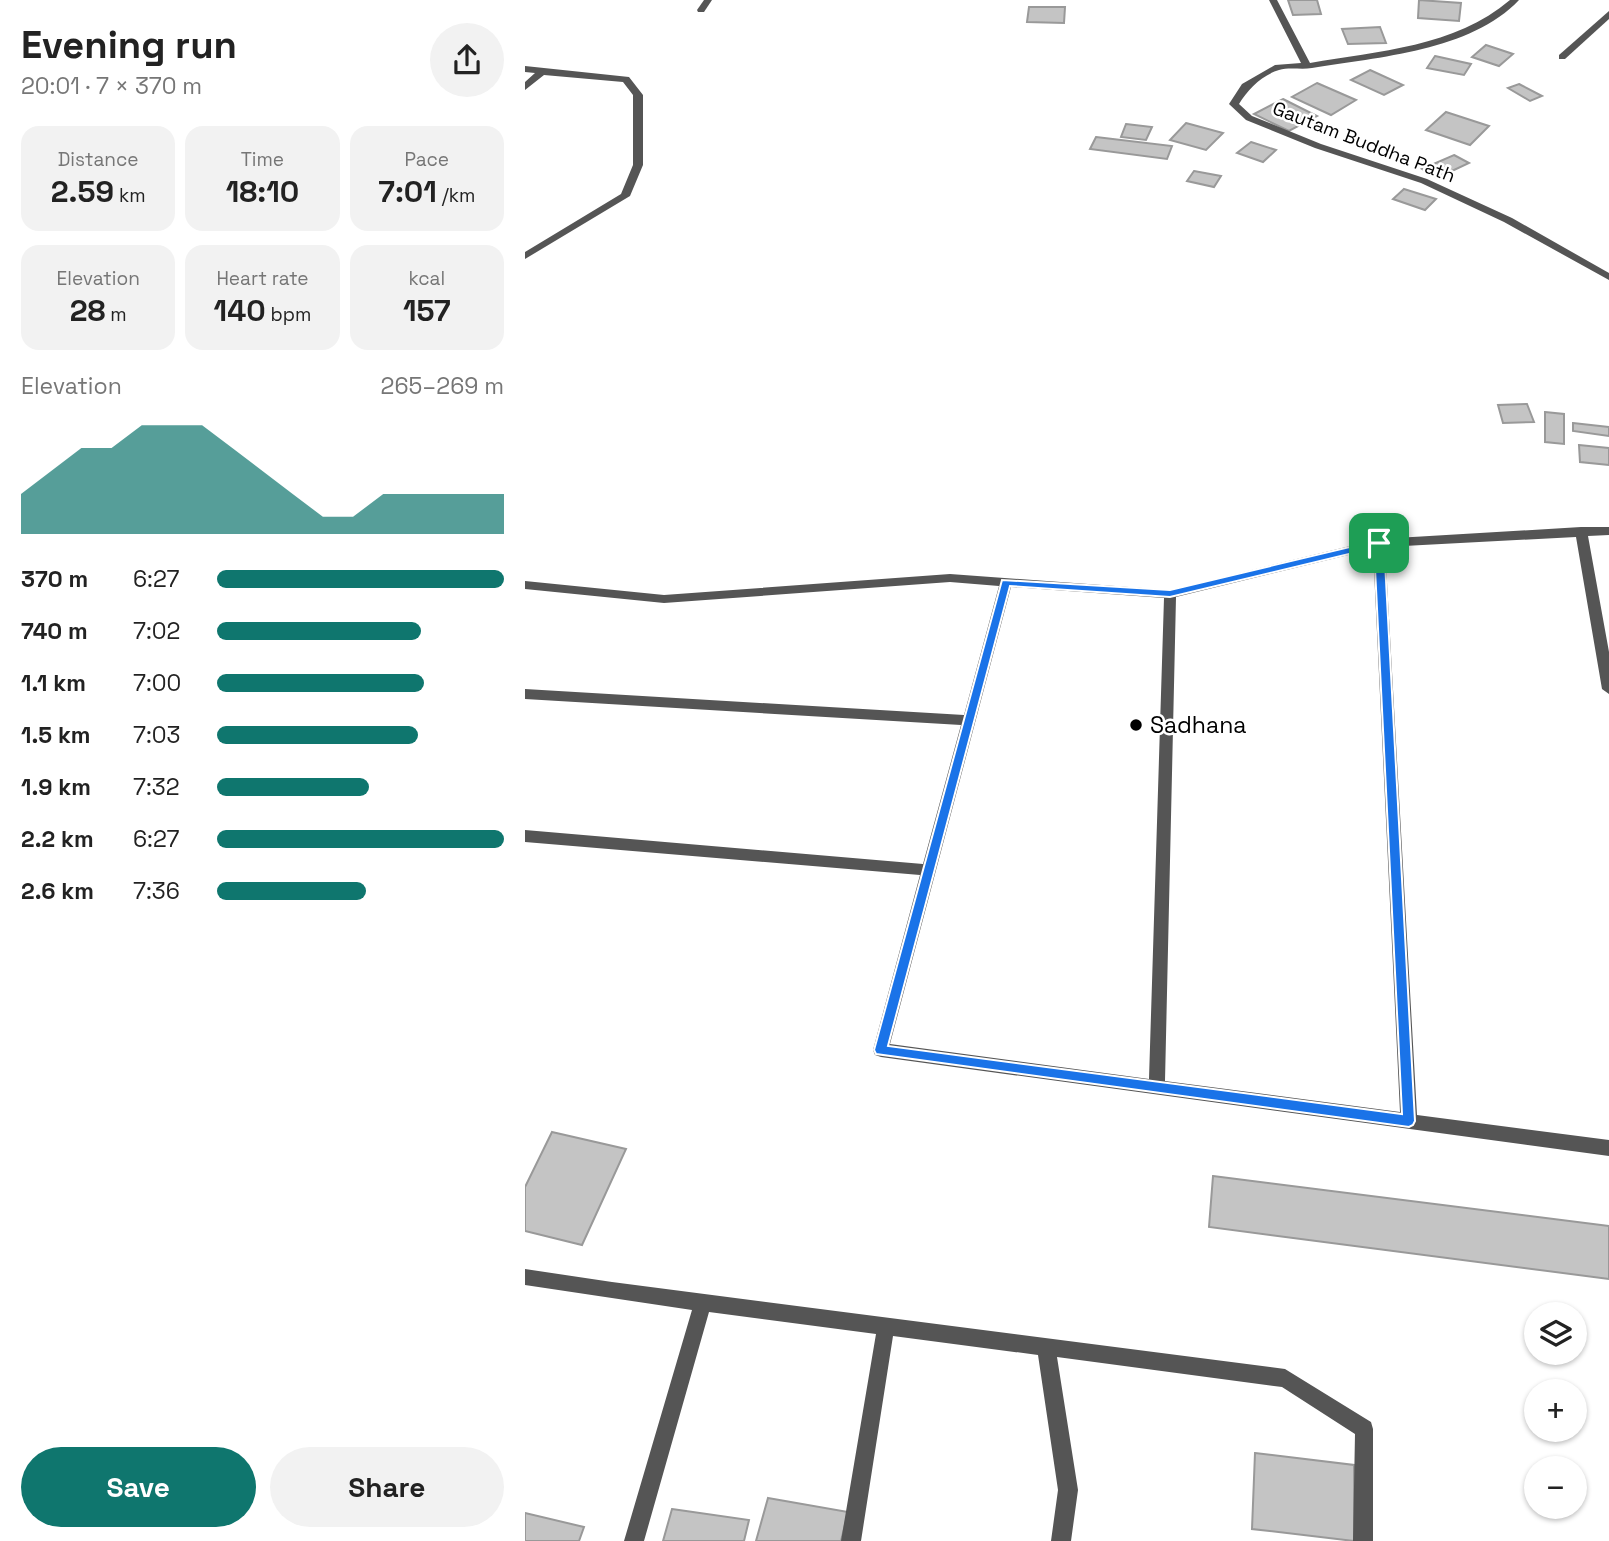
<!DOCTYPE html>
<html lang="en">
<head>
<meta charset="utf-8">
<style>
	:root { --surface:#fff; --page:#f2f2f2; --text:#222; --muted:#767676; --accent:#0f766e }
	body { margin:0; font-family:"Space Grotesk",sans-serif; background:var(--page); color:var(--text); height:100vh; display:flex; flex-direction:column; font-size:26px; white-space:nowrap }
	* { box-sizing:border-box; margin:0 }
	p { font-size:23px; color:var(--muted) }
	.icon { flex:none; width:38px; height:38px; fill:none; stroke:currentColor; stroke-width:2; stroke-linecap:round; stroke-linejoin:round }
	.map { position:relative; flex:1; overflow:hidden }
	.panel { display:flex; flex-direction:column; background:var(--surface); width:525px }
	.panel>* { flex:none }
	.tools { position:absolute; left:999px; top:1302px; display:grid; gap:14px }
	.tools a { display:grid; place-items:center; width:63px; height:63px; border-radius:50%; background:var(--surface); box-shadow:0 2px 5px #0004; font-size:35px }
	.pin { position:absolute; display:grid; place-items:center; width:60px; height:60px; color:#fff; margin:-30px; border-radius:14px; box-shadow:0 4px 10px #0006 }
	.round { display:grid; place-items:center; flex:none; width:74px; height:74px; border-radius:37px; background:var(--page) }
	.headline { display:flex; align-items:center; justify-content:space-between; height:119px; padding:0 21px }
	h1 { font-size:38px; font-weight:700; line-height:52px }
	.metrics { display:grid; grid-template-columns:repeat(3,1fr); gap:10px; height:119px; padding:7px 21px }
	.metrics div { display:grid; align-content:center; border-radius:18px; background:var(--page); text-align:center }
	.metrics b { font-size:30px; font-weight:700 }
	.metrics small { font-size:19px; font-weight:400 }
	.metrics p { font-size:19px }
	.chart { height:196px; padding:14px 21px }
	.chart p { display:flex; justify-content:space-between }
	.chart svg { width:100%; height:126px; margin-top:7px; fill:var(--accent); opacity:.7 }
	.button { display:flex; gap:14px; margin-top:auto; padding:14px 21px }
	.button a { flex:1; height:80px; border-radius:42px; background:var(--accent); color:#fff; font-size:28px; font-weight:700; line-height:80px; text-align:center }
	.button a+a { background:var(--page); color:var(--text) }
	ul { padding:0 21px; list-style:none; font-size:23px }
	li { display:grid; grid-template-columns:112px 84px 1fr; align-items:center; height:52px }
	li i { height:18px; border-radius:9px; background:var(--accent) }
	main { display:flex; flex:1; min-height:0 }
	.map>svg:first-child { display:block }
	.building { fill:#c4c4c4; stroke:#999; stroke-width:2 }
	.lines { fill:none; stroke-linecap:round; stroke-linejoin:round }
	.minor { fill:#555; fill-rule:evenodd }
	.route { fill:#1a73e8; stroke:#fff; stroke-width:2; fill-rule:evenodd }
	.poi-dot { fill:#000; stroke:#fff; stroke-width:2.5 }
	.labels { text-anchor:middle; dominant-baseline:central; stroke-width:5; stroke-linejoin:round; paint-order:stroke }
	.far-street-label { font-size:19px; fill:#000; stroke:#fff }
	.poi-label { font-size:23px; fill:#000; stroke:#fff; text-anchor:start }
</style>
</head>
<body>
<main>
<section class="panel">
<div class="headline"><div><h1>Evening run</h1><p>20:01 · 7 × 370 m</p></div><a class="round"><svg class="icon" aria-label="share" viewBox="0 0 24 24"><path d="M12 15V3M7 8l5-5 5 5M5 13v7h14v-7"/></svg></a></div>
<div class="metrics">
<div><p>Distance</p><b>2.59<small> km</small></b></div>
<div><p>Time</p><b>18:10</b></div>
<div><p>Pace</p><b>7:01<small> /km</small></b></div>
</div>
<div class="metrics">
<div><p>Elevation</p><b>28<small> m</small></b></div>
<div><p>Heart rate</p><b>140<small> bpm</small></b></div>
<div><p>kcal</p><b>157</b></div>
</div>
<div class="chart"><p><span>Elevation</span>265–269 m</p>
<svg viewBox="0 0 160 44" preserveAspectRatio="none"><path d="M0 44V30L10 22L20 14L30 14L40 6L50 6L60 6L70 14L80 22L90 30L100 38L110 38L120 30L130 30L140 30L150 30L160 30V44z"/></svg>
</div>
<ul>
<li><b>370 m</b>6:27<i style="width:100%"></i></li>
<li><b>740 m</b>7:02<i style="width:71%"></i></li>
<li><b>1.1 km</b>7:00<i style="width:72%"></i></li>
<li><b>1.5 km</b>7:03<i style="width:70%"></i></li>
<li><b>1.9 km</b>7:32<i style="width:53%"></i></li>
<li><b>2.2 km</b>6:27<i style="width:100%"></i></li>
<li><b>2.6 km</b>7:36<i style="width:52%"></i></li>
</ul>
<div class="button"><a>Save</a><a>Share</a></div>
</section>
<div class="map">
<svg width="1084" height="1541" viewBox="0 0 1084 1541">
	<rect width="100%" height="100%" fill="#fff"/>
	<g class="building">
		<polygon points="763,0 792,0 796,14 768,15"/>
		<polygon points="894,0 936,3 934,21 893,18"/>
		<polygon points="504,7 540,7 539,23 502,22"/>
		<polygon points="855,27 861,43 823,44 817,29"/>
		<polygon points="961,45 988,54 974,66 947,57"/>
		<polygon points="910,56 946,64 939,75 902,68"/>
		<polygon points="845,70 878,85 859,95 826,80"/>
		<polygon points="792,83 831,100 806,115 767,97"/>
		<polygon points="994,84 1017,96 1005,101 983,88"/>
		<polygon points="758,99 792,116 764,131 729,114"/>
		<polygon points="921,112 964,126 945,145 901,130"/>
		<polygon points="661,123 698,133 681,150 645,140"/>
		<polygon points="601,124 627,127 621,140 596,137"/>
		<polygon points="571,137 647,146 642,159 565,149"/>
		<polygon points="726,142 751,150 738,162 712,153"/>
		<polygon points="929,155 944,163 912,178 897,169"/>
		<polygon points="669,171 696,176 689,187 662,181"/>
		<polygon points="879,189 911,199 900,210 868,199"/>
		<polygon points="1002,404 1009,422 978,423 973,405"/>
		<polygon points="1020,412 1039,414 1039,444 1020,442"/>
		<polygon points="1048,423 1084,427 1084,436 1048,431"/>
		<polygon points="1054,445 1084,448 1084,465 1055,462"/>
		<polygon points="27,1132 101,1149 57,1245 0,1231 0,1187"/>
		<polygon points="688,1176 1084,1226 1084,1279 684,1227"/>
		<polygon points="730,1453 829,1465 829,1541 727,1529"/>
		<polygon points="243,1498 323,1512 316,1541 231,1541"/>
		<polygon points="147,1509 224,1520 219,1541 138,1541"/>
		<polygon points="0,1513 59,1527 54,1541 0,1541"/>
	</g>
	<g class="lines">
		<g class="minor">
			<polygon points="179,0 187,0 179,12 173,12 172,10"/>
			<path d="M744,0H752L785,63C853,51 930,47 985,0H994C946,51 853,57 787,68C777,70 764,67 754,70C737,75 723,89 714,104L727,116L796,144L902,179L987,218L1084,273V280L979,222L896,183L790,148L721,120L704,104L717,84L750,65L776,63Z"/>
			<polygon points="1084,11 1084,19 1040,59 1034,59 1034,55"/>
			<polygon points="0,66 104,77 118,95 118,165 105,196 0,259 0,252 96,194 108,165 108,95 98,82 19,75 0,90 0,82 10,73 0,72"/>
			<path d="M1056,527H1084V535L1063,536L1084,652V694L1077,689L1051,537L860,547L892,1115L1084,1140V1156L356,1057L350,1055L348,1050L395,875L0,842V830L398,864L436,725L0,699V689L439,715L474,586L425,582L139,603L0,589V581L139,595L425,574L645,590L854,539ZM848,549L875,1112L640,1081L651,597ZM486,587L639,598L624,1079L365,1044Z"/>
			<polygon points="0,1269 87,1282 760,1369 846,1422 848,1429 848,1541 828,1541 830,1434 757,1387 532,1357 553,1490 546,1541 526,1541 533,1490 513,1355 368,1336 336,1541 316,1541 351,1334 184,1312 119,1541 99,1541 167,1310 0,1285"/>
		</g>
	</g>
	<path class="route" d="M854,540L859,543L890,1121L888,1125L884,1127L351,1054L349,1050L477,580L645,590ZM849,548L877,1114L363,1046L485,586L645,597Z"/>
	<circle class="poi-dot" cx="611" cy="725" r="7"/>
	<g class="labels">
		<g class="far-street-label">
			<text transform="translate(839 142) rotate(21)">Gautam Buddha Path</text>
		</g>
		<g class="poi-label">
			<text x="625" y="725">Sadhana</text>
		</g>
	</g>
</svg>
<div class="tools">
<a><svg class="icon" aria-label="layers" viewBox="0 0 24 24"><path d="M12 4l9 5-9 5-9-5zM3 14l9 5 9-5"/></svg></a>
<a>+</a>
<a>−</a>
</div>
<div class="pin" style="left:854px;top:543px;background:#1e9e55"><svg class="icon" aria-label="arrive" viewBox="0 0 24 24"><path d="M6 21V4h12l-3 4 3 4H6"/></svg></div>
</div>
</main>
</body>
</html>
